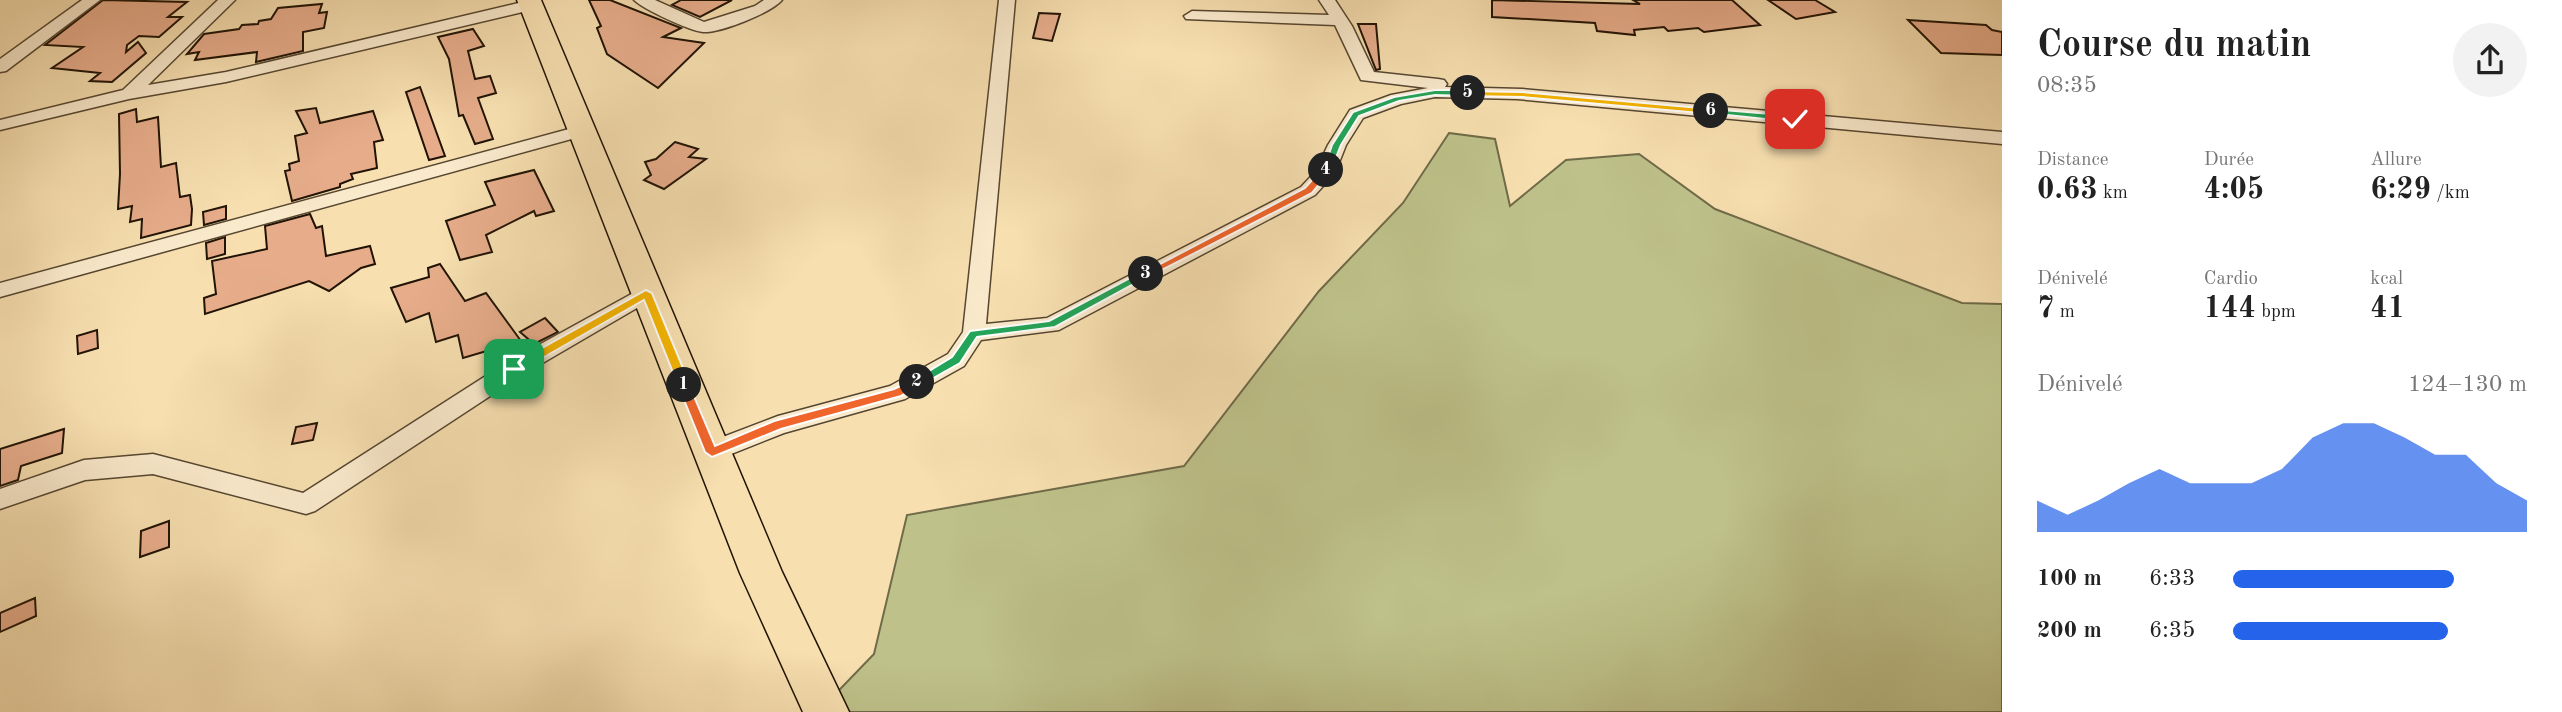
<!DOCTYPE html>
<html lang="fr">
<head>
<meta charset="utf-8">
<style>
	:root { --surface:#fff; --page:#f2f2f2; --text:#222; --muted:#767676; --accent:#2563eb }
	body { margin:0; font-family:"Old Standard TT",serif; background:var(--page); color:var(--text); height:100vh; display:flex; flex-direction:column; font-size:26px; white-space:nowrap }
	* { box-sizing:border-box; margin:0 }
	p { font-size:23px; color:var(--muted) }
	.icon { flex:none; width:38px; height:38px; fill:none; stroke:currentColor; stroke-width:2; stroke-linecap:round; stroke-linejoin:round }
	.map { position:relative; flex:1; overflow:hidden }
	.details { display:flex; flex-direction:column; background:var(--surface); width:560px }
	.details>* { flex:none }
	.pin { position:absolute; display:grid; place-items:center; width:60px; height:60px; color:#fff; margin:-30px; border-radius:14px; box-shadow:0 4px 10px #0006 }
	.km { position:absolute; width:35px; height:35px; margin:-18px; border-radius:50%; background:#222; color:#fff; font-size:19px; line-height:35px; text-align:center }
	.round { display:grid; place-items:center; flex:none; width:74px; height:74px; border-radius:37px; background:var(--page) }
	.overview { display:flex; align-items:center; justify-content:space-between; height:119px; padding:0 35px }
	h1 { font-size:38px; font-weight:800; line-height:52px }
	.stats { display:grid; grid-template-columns:repeat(3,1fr); gap:10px; height:119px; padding:7px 35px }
	.stats div { display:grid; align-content:center }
	.stats b { font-size:30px; font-weight:800 }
	.stats small { font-size:19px; font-weight:400 }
	.stats p { font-size:19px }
	.chart { height:196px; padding:14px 35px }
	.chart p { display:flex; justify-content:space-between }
	.chart svg { width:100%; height:126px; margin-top:7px; fill:var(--accent); opacity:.7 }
	ul { padding:0 35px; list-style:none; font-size:23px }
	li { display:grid; grid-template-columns:112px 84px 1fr; align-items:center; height:52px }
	li i { height:18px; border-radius:9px; background:var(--accent) }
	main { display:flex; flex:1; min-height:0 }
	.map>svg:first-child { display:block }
	.green { fill:#bec18a; stroke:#6f6a48; stroke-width:2 }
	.building { fill:#e7ad8b; stroke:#201305; stroke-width:2 }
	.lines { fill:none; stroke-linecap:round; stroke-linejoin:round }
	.minor-casing { stroke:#564630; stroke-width:3 }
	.primary-casing { stroke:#201305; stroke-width:3 }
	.minor { fill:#faeacc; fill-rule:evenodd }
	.primary { fill:#f7dfb0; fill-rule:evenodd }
	.split-1 { fill:#f5b400; stroke:#fff; stroke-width:2 }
	.split-2 { fill:#f0652b; stroke:#fff; stroke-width:2 }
	.split-3 { fill:#22a559; stroke:#fff; stroke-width:2 }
	.split-4 { fill:#f0652b; stroke:#fff; stroke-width:2 }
	.split-5 { fill:#22a559; stroke:#fff; stroke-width:2 }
	.split-6 { fill:#f5b400; stroke:#fff; stroke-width:2 }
	.split-7 { fill:#22a559; stroke:#fff; stroke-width:2 }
</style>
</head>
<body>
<main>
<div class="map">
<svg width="2002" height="712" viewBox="0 0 2002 712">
	<rect width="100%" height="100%" fill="#f7dfb0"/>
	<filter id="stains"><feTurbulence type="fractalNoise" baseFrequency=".00286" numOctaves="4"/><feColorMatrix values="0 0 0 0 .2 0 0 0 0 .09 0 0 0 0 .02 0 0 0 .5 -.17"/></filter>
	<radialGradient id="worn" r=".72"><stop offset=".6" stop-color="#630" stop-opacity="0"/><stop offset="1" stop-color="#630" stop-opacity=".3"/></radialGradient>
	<polygon class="green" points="1449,133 1495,139 1510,206 1566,160 1639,154 1715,209 1962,303 2002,304 2002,712 818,712 874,654 907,515 1184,466 1319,291 1403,203"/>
	<g class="building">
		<polygon points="103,0 187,2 168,17 182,17 159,37 139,36 127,45 126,52 138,42 146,53 112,82 90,81 100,73 52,68 83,47 45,45"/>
		<polygon points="589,0 610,0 681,28 663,37 704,43 658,88 607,54 597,28 601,26"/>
		<polygon points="681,0 732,0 700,17 672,5"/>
		<polygon points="1492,0 1640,4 1633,0 1732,0 1760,25 1704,32 1698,28 1668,31 1664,27 1634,30 1635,35 1597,31 1595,23 1492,17"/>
		<polygon points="1768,0 1815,0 1835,12 1796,19"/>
		<polygon points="322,4 319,13 327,12 324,28 303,32 303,51 256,62 257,52 195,60 199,52 187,54 204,34 239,29 242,25 258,24 259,21 271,19 278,8"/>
		<polygon points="1039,13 1060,14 1052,41 1033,38"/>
		<polygon points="1908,20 1986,25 1992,30 2002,32 2002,55 1941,53"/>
		<polygon points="1358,24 1376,24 1380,69 1376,70"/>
		<polygon points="473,29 484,46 468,51 475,79 490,76 496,93 478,98 493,139 475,144 463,115 459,116 449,59 438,37"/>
		<polygon points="420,87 445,156 429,160 406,92"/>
		<polygon points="316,108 320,123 373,111 383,140 374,142 377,168 351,174 353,179 340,184 340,187 292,201 285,171 290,170 289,164 299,161 295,136 307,133 296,111"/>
		<polygon points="136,109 137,122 158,117 161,167 176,163 180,197 190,195 192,209 191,225 141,238 142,219 130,222 132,206 118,209 120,174 119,114"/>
		<polygon points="675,142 698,149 689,157 706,159 664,189 644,180 651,175 645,162 656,159"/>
		<polygon points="534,170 554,211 536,216 534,211 486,235 492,252 460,260 446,221 495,205 485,182"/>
		<polygon points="226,206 226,219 204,225 203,212"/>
		<polygon points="310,214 316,228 322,226 326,256 370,246 375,264 361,268 329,291 309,281 205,314 204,298 216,294 212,261 267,249 265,226"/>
		<polygon points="225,237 225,254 207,259 206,243"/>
		<polygon points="440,264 465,301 486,293 521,341 510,351 500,347 463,358 458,335 436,342 429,313 406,322 391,288 429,277 428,268"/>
		<polygon points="545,318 558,332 534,344 520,332"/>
		<polygon points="97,330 98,348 78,354 77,336"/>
		<polygon points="317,423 313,440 292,444 296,427"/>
		<polygon points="64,429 62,453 21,466 18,480 0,486 0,449"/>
		<polygon points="169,521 169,547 140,557 141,531"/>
		<polygon points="35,598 36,616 0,632 0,613"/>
	</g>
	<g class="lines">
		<g class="minor-casing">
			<g id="minor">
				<polygon points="82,0 100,0 6,71 0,72 0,59"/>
				<polygon points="218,0 235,0 148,85 226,72 531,0 539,5 531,10 226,82 129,99 0,130 0,120 123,90"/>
				<path d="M634,0H655L704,22L755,6L764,0H782C771,13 720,33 703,32C690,31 643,9 634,0Z"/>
				<polygon points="999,0 1015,0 986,324 1047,318 1301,187 1316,171 1328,145 1350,110 1391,95 1428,88 1361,80 1335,25 1186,19 1184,16 1192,11 1329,15 1319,0 1335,0 1352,26 1374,72 1438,79 1444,80 1447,84 1445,87 1522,89 2002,132 2002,144 1517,99 1435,97 1401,104 1363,118 1346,145 1335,173 1315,195 1059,330 981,340 964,366 905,399 784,433 711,462 702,459 699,452 702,445 778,416 890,386 948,354 963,332"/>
				<polygon points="580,126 589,131 586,135 0,297 0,283"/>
				<polygon points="646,286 654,288 657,293 654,298 522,375 315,511 306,514 153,474 85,480 0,509 0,489 84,460 153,454 303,493 506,363"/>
			</g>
		</g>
		<g class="primary-casing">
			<polygon id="primary" points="517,0 541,0 782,572 849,712 803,712 740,573"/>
		</g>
		<use href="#minor" class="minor"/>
		<use href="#primary" class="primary"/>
	</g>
	<polygon class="split-1" points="646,290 652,293 690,385 688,388 680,388 678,385 644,300 518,372 510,372 510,366"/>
	<polygon class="split-2" points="917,378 922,382 921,385 901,396 781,429 712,457 705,452 678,385 680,382 688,382 715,446 774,421 894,389"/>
	<polygon class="split-3" points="1143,271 1152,274 1055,327 977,337 960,363 921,385 917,386 911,382 952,357 970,331 1049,321"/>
	<polygon class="split-4" points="1323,168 1331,170 1312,193 1150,276 1141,274 1305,188"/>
	<polygon class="split-5" points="1435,90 1468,90 1472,93 1468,96 1435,95 1399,101 1359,116 1341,145 1331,170 1323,172 1332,145 1353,112 1394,97"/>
	<polygon class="split-6" points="1465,91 1522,92 1711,109 1715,111 1711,114 1522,97 1468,96 1464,93"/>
	<polygon class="split-7" points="1711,109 1795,116 1799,119 1795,122 1708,113 1708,110"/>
	<rect width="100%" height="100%" filter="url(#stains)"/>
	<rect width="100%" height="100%" fill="url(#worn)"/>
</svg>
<div class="pin" style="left:514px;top:369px;background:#1e9e55"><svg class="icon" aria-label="arrive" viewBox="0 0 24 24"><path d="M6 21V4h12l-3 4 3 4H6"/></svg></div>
<div class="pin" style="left:1795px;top:119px;background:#d93025"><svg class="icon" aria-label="check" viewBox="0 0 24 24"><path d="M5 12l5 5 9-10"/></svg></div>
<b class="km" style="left:684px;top:385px">1</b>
<b class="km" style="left:917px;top:382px">2</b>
<b class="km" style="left:1146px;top:274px">3</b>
<b class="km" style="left:1326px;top:170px">4</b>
<b class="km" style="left:1468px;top:93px">5</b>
<b class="km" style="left:1711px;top:111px">6</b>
</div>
<section class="details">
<div class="overview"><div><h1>Course du matin</h1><p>08:35</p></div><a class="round"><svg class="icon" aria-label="share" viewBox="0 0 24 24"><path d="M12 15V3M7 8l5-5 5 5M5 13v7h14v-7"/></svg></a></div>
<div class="stats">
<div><p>Distance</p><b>0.63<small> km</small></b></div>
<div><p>Durée</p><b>4:05</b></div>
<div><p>Allure</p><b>6:29<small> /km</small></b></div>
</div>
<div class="stats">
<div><p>Dénivelé</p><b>7<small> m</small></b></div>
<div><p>Cardio</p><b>144<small> bpm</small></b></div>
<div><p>kcal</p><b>41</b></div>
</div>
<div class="chart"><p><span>Dénivelé</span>124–130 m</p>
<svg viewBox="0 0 160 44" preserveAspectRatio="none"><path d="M0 44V33L10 38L20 33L30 27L40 22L50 27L60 27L70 27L80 22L90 11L100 6L110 6L120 11L130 17L140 17L150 27L160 33V44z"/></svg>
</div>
<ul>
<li><b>100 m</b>6:33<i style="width:75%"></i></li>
<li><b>200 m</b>6:35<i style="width:73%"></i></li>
</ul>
</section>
</main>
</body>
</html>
